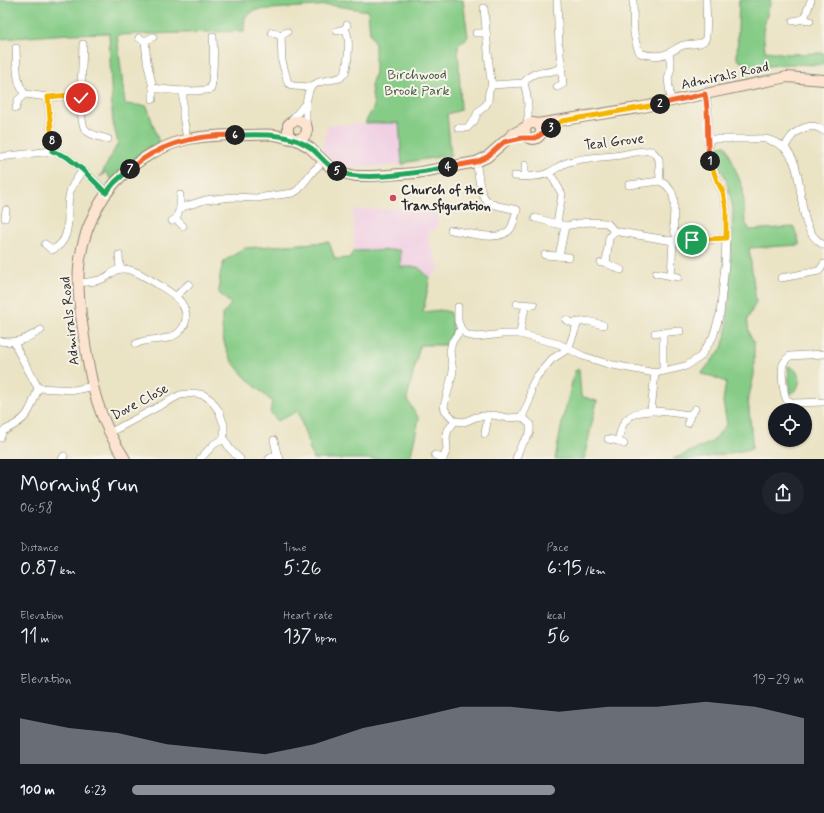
<!DOCTYPE html>
<html lang="en">
<head>
<meta charset="utf-8">
<style>
	:root { --surface:#171b24; --page:#20242c; --text:#f1f3f6; --muted:#9ea1a6; --accent:#8c9099 }
	body { margin:0; font-family:Mynerve,sans-serif; background:var(--page); color:var(--text); height:100vh; display:flex; flex-direction:column; font-size:15px; white-space:nowrap }
	* { box-sizing:border-box; margin:0 }
	p { font-size:13px; color:var(--muted) }
	.icon { flex:none; width:22px; height:22px; fill:none; stroke:currentColor; stroke-width:2; stroke-linecap:round; stroke-linejoin:round }
	.map { position:relative; height:459px; overflow:hidden }
	.sheet { display:flex; flex-direction:column; background:var(--surface); flex:1 }
	.sheet>* { flex:none }
	.tools { position:absolute; left:768px; top:403px; display:grid; gap:8px }
	.tools a { display:grid; place-items:center; width:44px; height:44px; border-radius:50%; background:var(--surface); box-shadow:0 1px 3px #0004; font-size:20px }
	.pin { position:absolute; display:grid; place-items:center; width:34px; height:34px; color:#fff; margin:-17px; border:2px solid #fff; border-radius:50%; box-shadow:0 1px 4px #0007 }
	.km { position:absolute; width:20px; height:20px; margin:-10px; border-radius:50%; background:#222; color:#fff; font-size:11px; line-height:20px; text-align:center }
	.round { display:grid; place-items:center; flex:none; width:42px; height:42px; border-radius:21px; background:var(--page) }
	.overview { display:flex; align-items:center; justify-content:space-between; height:68px; padding:0 20px }
	h1 { font-size:22px; font-weight:600; line-height:30px }
	.metrics { display:grid; grid-template-columns:repeat(3,1fr); gap:6px; height:68px; padding:4px 20px }
	.metrics div { display:grid; align-content:center }
	.metrics b { font-size:20px; font-weight:600 }
	.metrics small { font-size:11px; font-weight:400 }
	.metrics p { font-size:11px }
	.chart { height:112px; padding:8px 20px }
	.chart p { display:flex; justify-content:space-between }
	.chart svg { width:100%; height:72px; margin-top:4px; fill:var(--accent); opacity:.7 }
	ul { padding:0 20px; list-style:none; font-size:13px }
	li { display:grid; grid-template-columns:64px 48px 1fr; align-items:center; height:30px }
	li i { height:10px; border-radius:5px; background:var(--accent) }
	.map>svg:first-child { display:block }
	.built { fill:#f1d0e4 }
	.green { fill:#86cc87; stroke:#587c59 }
	.lines { fill:none; stroke-linecap:round; stroke-linejoin:round }
	.street-casing { stroke:#8a8778; stroke-width:8 }
	.secondary-casing { stroke:#8a8778; stroke-width:12 }
	.street { stroke:#fff; stroke-width:7 }
	.secondary { stroke:#fde4d1; stroke-width:10 }
	.split-1-casing { stroke:#fff; stroke-width:8 }
	.split-2-casing { stroke:#fff; stroke-width:8 }
	.split-3-casing { stroke:#fff; stroke-width:8 }
	.split-4-casing { stroke:#fff; stroke-width:8 }
	.split-5-casing { stroke:#fff; stroke-width:8 }
	.split-6-casing { stroke:#fff; stroke-width:8 }
	.split-7-casing { stroke:#fff; stroke-width:8 }
	.split-8-casing { stroke:#fff; stroke-width:8 }
	.split-9-casing { stroke:#fff; stroke-width:8 }
	.split-1 { stroke:#f5b400; stroke-width:5 }
	.split-2 { stroke:#f0652b; stroke-width:5 }
	.split-3 { stroke:#f5b400; stroke-width:5 }
	.split-4 { stroke:#f0652b; stroke-width:5 }
	.split-5 { stroke:#22a559; stroke-width:5 }
	.split-6 { stroke:#22a559; stroke-width:5 }
	.split-7 { stroke:#f0652b; stroke-width:5 }
	.split-8 { stroke:#22a559; stroke-width:5 }
	.split-9 { stroke:#f5b400; stroke-width:5 }
	.poi-dot { fill:#d1495b; stroke:#f7f3e8; stroke-width:1.5 }
	.labels { text-anchor:middle; dominant-baseline:central; stroke-width:4; stroke-linejoin:round; paint-order:stroke }
	.park-label { font-size:14px; fill:#465b47; stroke:#f7f3e8 }
	.street-label { font-size:14px; fill:#2b2b2b; stroke:#f7f3e8 }
	.poi-label { font-size:14px; font-weight:bold; fill:#2b2b2b; stroke:#f7f3e8; text-anchor:start }
</style>
</head>
<body>
<div class="map">
<svg width="824" height="459" viewBox="0 0 824 459">
	<rect width="100%" height="100%" fill="#f7f3e8"/>
	<filter id="ink" filterUnits="userSpaceOnUse"><feTurbulence type="fractalNoise" baseFrequency=".025" numOctaves="2"/><feDisplacementMap in="SourceGraphic" scale="8" xChannelSelector="R" yChannelSelector="G"/><feConvolveMatrix kernelMatrix="1 2 1 2 8 2 1 2 1" color-interpolation-filters="sRGB"/></filter>
	<filter id="wash" filterUnits="userSpaceOnUse"><feTurbulence type="fractalNoise" baseFrequency=".012" numOctaves="4" result="noise"/><feDisplacementMap in="SourceGraphic" scale="16" xChannelSelector="R" yChannelSelector="G"/><feGaussianBlur stdDeviation="0.9" result="paint"/><feColorMatrix in="noise" values="0 0 0 0 0 0 0 0 0 0 0 0 0 0 0 0 0 1.4 0 .05"/><feComposite in="paint" operator="in"/></filter>
	<g filter="url(#wash)">
		<rect width="100%" height="100%" fill="#eae3c4"/>
		<g class="built">
			<polygon points="399,123 402,165 355,168 334,161 322,150 326,131 330,125"/>
			<polygon points="436,207 437,229 428,231 430,245 440,268 430,278 418,267 401,267 400,250 354,251 353,210"/>
		</g>
		<g class="green">
			<polygon points="0,0 463,0 468,37 458,45 461,110 447,114 451,155 408,162 402,165 399,123 365,123 374,107 371,86 375,72 375,45 370,33 368,11 331,5 255,10 245,17 244,31 117,35 125,104 147,106 160,146 112,181 106,172 100,177 118,143 113,123 112,111 109,33 68,34 0,39"/>
			<polygon points="739,0 771,0 763,30 765,51 788,54 824,53 824,65 789,64 751,68 737,59"/>
			<polygon points="726,145 743,189 745,222 750,230 794,227 800,245 749,248 756,302 747,320 750,336 754,342 754,375 748,400 752,439 752,449 697,459 673,459 712,442 727,424 723,402 726,382 711,376 701,374 722,348 727,330 732,235 733,210 726,179 716,160 715,147"/>
			<path d="M329,242L335,259L349,258L354,251L400,250L401,267H418L430,278L423,312L440,310L450,312L453,331L447,345H420L407,399L419,419L410,459H313L298,411L277,421L270,412L272,402C256,386 233,370 226,348C222,338 222,326 222,315L231,304L219,293L220,275L224,261L245,248Z"/>
			<path d="M788,366C803,370 803,388 790,394Z"/>
			<polygon points="579,369 581,396 597,401 584,459 555,459 563,418 575,371"/>
		</g>
	</g>
	<g filter="url(#ink)">
		<g class="lines">
			<g class="street-casing">
				<g id="street">
					<path d="M633,0C634,18 631,36 640,53C649,56 661,57 670,52C675,50 679,46 684,45C690,43 700,46 705,40C708,36 706,7 706,0"/>
					<polyline points="484,8 490,74 492,85 524,83"/>
					<polyline points="804,19 811,0"/>
					<polyline points="793,21 804,19 810,21"/>
					<polyline points="337,31 345,29 347,25"/>
					<polyline points="272,32 281,36 287,32"/>
					<polyline points="476,33 486,33"/>
					<path d="M281,36L282,61L288,83L293,86L310,87L319,82L340,78L345,73C348,63 351,37 345,29"/>
					<polyline points="139,38 145,41 153,37"/>
					<path d="M145,41L147,61L153,88C171,90 194,93 211,89C214,71 214,54 213,36"/>
					<path d="M83,44C83,61 77,118 85,129C89,135 101,137 108,139"/>
					<path d="M16,48C17,63 15,82 25,94L48,97C49,115 52,132 52,151"/>
					<polyline points="669,53 671,68 668,79 671,101"/>
					<polyline points="557,87 563,84 559,44 557,0"/>
					<polyline points="183,91 183,116 187,139"/>
					<polyline points="48,97 80,95"/>
					<polyline points="153,99 153,88"/>
					<polyline points="16,108 18,100 25,94"/>
					<polyline points="290,122 305,104"/>
					<polyline points="306,126 306,102 310,87"/>
					<path d="M527,126C529,113 528,96 524,83C534,67 547,76 561,68"/>
					<polyline points="458,128 467,128 474,121 478,112 486,105 488,101 489,91 492,85"/>
					<path d="M708,139C722,139 737,139 751,139C757,139 764,138 769,140C817,152 786,226 824,245"/>
					<path d="M785,148C790,133 809,119 824,131"/>
					<polyline points="0,157 52,151 67,157 83,170 107,193"/>
					<polyline points="525,165 525,177"/>
					<polyline points="550,173 562,194 557,223"/>
					<path d="M514,176C525,177 540,178 550,172C556,169 560,165 566,163C584,156 603,158 621,155C632,153 641,150 652,151L659,159L660,181C682,193 671,210 674,230C675,233 677,238 679,242"/>
					<polyline points="629,185 660,181"/>
					<polyline points="180,208 205,200 233,197 256,198 293,193 298,190 313,171 324,161"/>
					<polyline points="5,218 6,210"/>
					<polyline points="535,218 565,226 587,222 607,223 614,231 673,241 709,240 726,238"/>
					<polyline points="176,219 180,208 180,195"/>
					<polyline points="172,221 176,219 183,226"/>
					<path d="M451,230C467,232 501,244 511,228C514,223 515,215 517,210C510,208 502,207 495,205C477,201 480,176 476,162"/>
					<path d="M45,244L52,250C76,239 64,211 70,192C72,184 78,177 83,170"/>
					<polyline points="119,255 120,269"/>
					<polyline points="545,255 569,257"/>
					<polyline points="559,256 565,226"/>
					<polyline points="601,263 606,263 621,270"/>
					<polyline points="606,263 609,238 614,231"/>
					<polyline points="656,273 678,277"/>
					<polyline points="671,276 673,241"/>
					<polyline points="781,278 819,271 824,264"/>
					<path d="M78,283C86,282 95,282 102,279C110,277 114,268 123,269C134,269 145,277 154,282C167,290 185,299 186,316C186,321 185,326 181,330C169,344 150,336 136,344"/>
					<polyline points="176,296 189,284"/>
					<polyline points="517,304 534,305"/>
					<polyline points="458,307 458,321 461,329 467,335 477,337 503,334 520,334 559,344 583,356 608,364 655,373 686,366 700,357 713,337 720,314 725,265 726,238 726,209 723,192 717,181 710,160 708,139 708,107 705,94"/>
					<polyline points="566,320 573,323 588,321 603,325"/>
					<polyline points="461,329 452,342 450,351 453,372 444,406 445,410 455,421 464,422 476,417 493,415 508,418 522,417"/>
					<polyline points="655,333 680,331"/>
					<polyline points="663,333 663,371"/>
					<polyline points="520,334 522,320 526,305"/>
					<path d="M0,341C18,344 26,339 41,330"/>
					<polyline points="15,343 17,349 38,388"/>
					<path d="M824,354L790,356C787,358 785,360 783,364C781,371 783,394 787,400L794,403L824,402"/>
					<polyline points="651,411 655,373"/>
					<polyline points="688,423 690,415 695,409"/>
					<polyline points="109,433 180,395 194,393 204,395 211,400 219,411 224,425 224,439 230,449 240,459"/>
					<polyline points="485,434 488,415"/>
					<path d="M0,438L3,431C27,420 30,413 38,388L75,390L93,386"/>
					<polyline points="608,439 618,441 624,444"/>
					<polyline points="274,440 277,454 280,459"/>
					<path d="M618,441C620,434 621,425 626,420C639,405 672,413 690,415"/>
					<polyline points="435,455 443,459"/>
					<polyline points="62,459 64,456"/>
					<polyline points="200,459 214,444 224,439"/>
					<polyline points="269,459 277,454"/>
					<polyline points="443,459 447,449 446,438 448,430 455,421"/>
					<path d="M516,459C518,454 519,447 523,443C528,434 531,437 530,424L522,417L530,399L531,387L537,376L552,359L568,349L578,322"/>
				</g>
			</g>
			<g class="secondary-casing">
				<g id="secondary">
					<circle cx="533" cy="131" r="8"/>
					<polyline points="537,124 638,108 787,77 824,80"/>
					<polyline points="295,139 309,147 329,166 339,172 356,176 372,176 416,173 476,162 487,157 513,134 526,127"/>
					<path d="M125,459C98,419 91,385 84,337C81,315 77,291 79,268C83,221 108,179 149,155C161,148 174,142 188,139C208,135 228,135 248,135C257,135 266,134 275,135C282,136 292,141 299,139C302,138 305,136 306,134C311,122 296,116 288,125V134L292,138"/>
				</g>
			</g>
			<use href="#street" class="street"/>
			<use href="#secondary" class="secondary"/>
		</g>
	</g>
	<g class="lines" filter="url(#ink)">
		<g class="split-1-casing">
			<polyline id="split-1" points="692,240 726,238 726,209 723,192 717,181 710,161"/>
		</g>
		<g class="split-2-casing">
			<path id="split-2" d="M660,104L705,94C710,116 705,139 710,161"/>
		</g>
		<g class="split-3-casing">
			<polyline id="split-3" points="551,128 562,121 638,108 660,104"/>
		</g>
		<g class="split-4-casing">
			<polyline id="split-4" points="448,167 476,162 487,157 504,142 522,138 536,138 551,128"/>
		</g>
		<g class="split-5-casing">
			<path id="split-5" d="M337,171C360,183 422,172 448,167"/>
		</g>
		<g class="split-6-casing">
			<path id="split-6" d="M235,135C261,135 288,132 311,148C320,155 326,165 337,171"/>
		</g>
		<g class="split-7-casing">
			<path id="split-7" d="M130,169C159,143 197,135 235,135"/>
		</g>
		<g class="split-8-casing">
			<polyline id="split-8" points="52,141 52,151 67,157 83,170 106,193 115,182 130,169"/>
		</g>
		<g class="split-9-casing">
			<polyline id="split-9" points="52,141 48,97 80,94 81,98"/>
		</g>
		<use href="#split-1" class="split-1"/>
		<use href="#split-2" class="split-2"/>
		<use href="#split-3" class="split-3"/>
		<use href="#split-4" class="split-4"/>
		<use href="#split-5" class="split-5"/>
		<use href="#split-6" class="split-6"/>
		<use href="#split-7" class="split-7"/>
		<use href="#split-8" class="split-8"/>
		<use href="#split-9" class="split-9"/>
	</g>
	<circle class="poi-dot" cx="393" cy="198" r="4"/>
	<g class="labels">
		<g class="park-label">
			<text x="417" y="75">Birchwood<tspan x="417" dy="16">Brook Park</tspan></text>
		</g>
		<g class="street-label">
			<text transform="translate(725 76) rotate(-12)">Admirals Road</text>
			<text transform="translate(614 142) rotate(-7)">Teal Grove</text>
			<text transform="translate(70 321) rotate(-96)">Admirals Road</text>
			<text transform="translate(140 402) rotate(-28)">Dove Close</text>
		</g>
		<g class="poi-label">
			<text x="401" y="190">Church of the<tspan x="401" dy="16">Transfiguration</tspan></text>
		</g>
	</g>
</svg>
<div class="tools">
<a><svg class="icon" aria-label="locate" viewBox="0 0 24 24"><circle cx="12" cy="12" r="6"/><path d="M12 2v4M12 18v4M2 12h4M18 12h4"/></svg></a>
</div>
<div class="pin" style="left:692px;top:240px;background:#1e9e55"><svg class="icon" aria-label="arrive" viewBox="0 0 24 24"><path d="M6 21V4h12l-3 4 3 4H6"/></svg></div>
<div class="pin" style="left:81px;top:98px;background:#d93025"><svg class="icon" aria-label="check" viewBox="0 0 24 24"><path d="M5 12l5 5 9-10"/></svg></div>
<b class="km" style="left:710px;top:161px">1</b>
<b class="km" style="left:660px;top:104px">2</b>
<b class="km" style="left:551px;top:128px">3</b>
<b class="km" style="left:448px;top:167px">4</b>
<b class="km" style="left:337px;top:171px">5</b>
<b class="km" style="left:235px;top:135px">6</b>
<b class="km" style="left:130px;top:169px">7</b>
<b class="km" style="left:52px;top:141px">8</b>
</div>
<section class="sheet">
<div class="overview"><div><h1>Morning run</h1><p>06:58</p></div><a class="round"><svg class="icon" aria-label="share" viewBox="0 0 24 24"><path d="M12 15V3M7 8l5-5 5 5M5 13v7h14v-7"/></svg></a></div>
<div class="metrics">
<div><p>Distance</p><b>0.87<small> km</small></b></div>
<div><p>Time</p><b>5:26</b></div>
<div><p>Pace</p><b>6:15<small> /km</small></b></div>
</div>
<div class="metrics">
<div><p>Elevation</p><b>11<small> m</small></b></div>
<div><p>Heart rate</p><b>137<small> bpm</small></b></div>
<div><p>kcal</p><b>56</b></div>
</div>
<div class="chart"><p><span>Elevation</span>19–29 m</p>
<svg viewBox="0 0 160 44" preserveAspectRatio="none"><path d="M0 44V16L10 22L20 25L30 32L40 35L50 38L60 32L70 22L80 16L90 9L100 9L110 12L120 9L130 9L140 6L150 9L160 16V44z"/></svg>
</div>
<ul>
<li><b>100 m</b>6:23<i style="width:63%"></i></li>
</ul>
</section>
</body>
</html>
